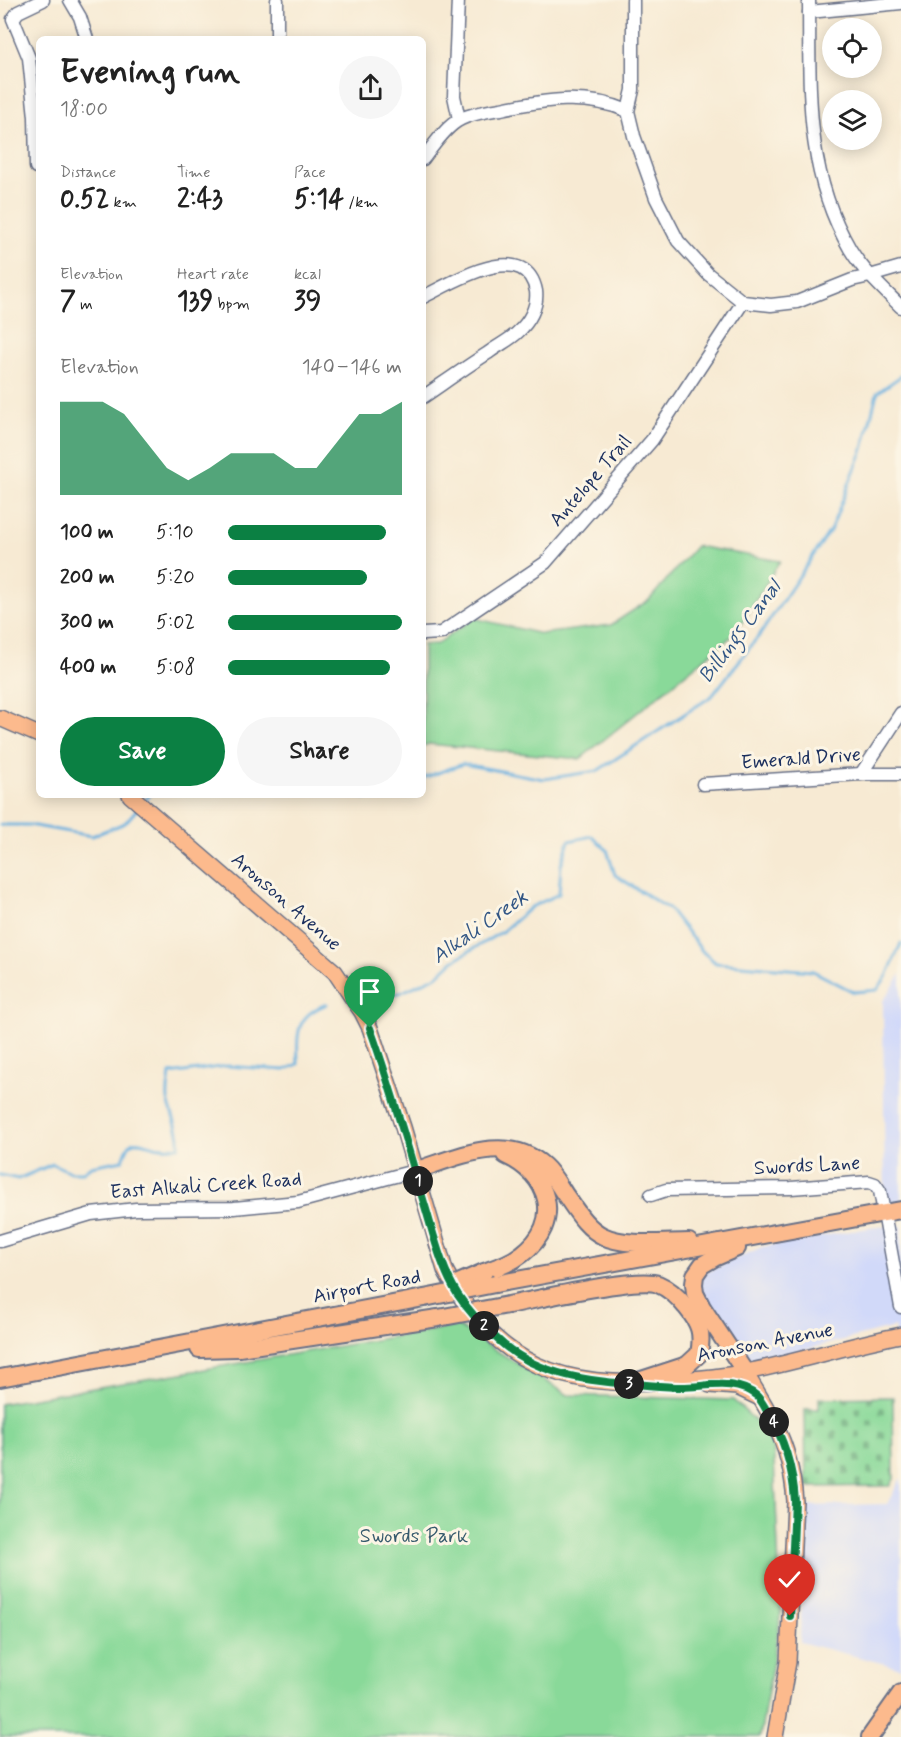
<!DOCTYPE html>
<html lang="en">
<head>
<meta charset="utf-8">
<style>
	:root { --surface:#fff; --page:#f6f6f6; --text:#222; --muted:#767676; --accent:#0b8043 }
	body { margin:0; font-family:Mynerve,sans-serif; background:var(--page); color:var(--text); height:100vh; display:flex; flex-direction:column; font-size:22px; white-space:nowrap }
	* { box-sizing:border-box; margin:0 }
	p { font-size:20px; color:var(--muted) }
	.icon { flex:none; width:33px; height:33px; fill:none; stroke:currentColor; stroke-width:2; stroke-linecap:round; stroke-linejoin:round }
	.map { position:relative; flex:1; overflow:hidden }
	.side { position:absolute; left:36px; top:36px; width:390px; height:762px; display:flex; flex-direction:column; background:var(--surface); border-radius:9px; box-shadow:0 3px 15px #0003 }
	.side>* { flex:none }
	.fabs { position:absolute; left:822px; top:18px; display:grid; gap:12px }
	.fabs a { display:grid; place-items:center; width:60px; height:60px; border-radius:50%; background:var(--surface); box-shadow:0 3px 15px #0003; font-size:30px }
	.pin { position:absolute; display:grid; place-items:center; width:51px; height:51px; color:#fff; margin:-62px -26px; border-radius:50% 50% 50% 0; rotate:-45deg; box-shadow:0 0 6px #0007 }
	.pin .icon { rotate:45deg }
	.km { position:absolute; width:30px; height:30px; margin:-15px; border-radius:50%; background:#222; color:#fff; font-size:16px; line-height:30px; text-align:center }
	.round { display:grid; place-items:center; flex:none; width:63px; height:63px; border-radius:32px; background:var(--page) }
	.headline { display:flex; align-items:center; justify-content:space-between; height:102px; padding:0 24px }
	h1 { font-size:33px; font-weight:700; line-height:45px }
	.metrics { display:grid; grid-template-columns:repeat(3,1fr); gap:9px; height:102px; padding:6px 24px }
	.metrics div { display:grid; align-content:center }
	.metrics b { font-size:26px; font-weight:700 }
	.metrics small { font-size:16px; font-weight:400 }
	.metrics p { font-size:16px }
	.chart { height:168px; padding:12px 24px }
	.chart p { display:flex; justify-content:space-between }
	.chart svg { width:100%; height:108px; margin-top:6px; fill:var(--accent); opacity:.7 }
	.action { display:flex; gap:12px; margin-top:auto; padding:12px 24px }
	.action a { flex:1; height:69px; border-radius:36px; background:var(--accent); color:#fff; font-size:24px; font-weight:700; line-height:69px; text-align:center }
	.action a+a { background:var(--page); color:var(--text) }
	ul { padding:0 24px; list-style:none; font-size:20px }
	li { display:grid; grid-template-columns:96px 72px 1fr; align-items:center; height:45px }
	li i { height:15px; border-radius:8px; background:var(--accent) }
	.map>svg:first-child { display:block }
	.built { fill:#d1d9f9 }
	.cemetery { fill:url(#cemetery-stones); stroke:#52847c; stroke-width:1.5 }
	.park { fill:#89d999; stroke:#52847c; stroke-width:1.5 }
	.lines { fill:none; stroke-linecap:round; stroke-linejoin:round }
	.stream { stroke:#67b0df; stroke-width:3 }
	.minor-casing { stroke:#687087; stroke-width:15 }
	.major-casing { stroke:#687087; stroke-width:18 }
	.highway-casing { stroke:#687087; stroke-width:20 }
	.minor { stroke:#fff; stroke-width:12 }
	.major { stroke:#fcba8d; stroke-width:15 }
	.highway { stroke:#fcba8d; stroke-width:16 }
	.highway-bridge-casing { stroke:#687087; stroke-width:20; stroke-linecap:butt }
	.highway-bridge { stroke:#fcba8d; stroke-width:16 }
	.route-casing { stroke:#fff; stroke-width:12 }
	.route { stroke:#0b8043; stroke-width:8 }
	.labels { text-anchor:middle; dominant-baseline:central; stroke-width:6; stroke-linejoin:round; paint-order:stroke }
	.street-label { font-size:20px; fill:#1b2f5e; stroke:#fcf5e5 }
	.park-label { font-size:20px; fill:#365a6d; stroke:#fcf5e5 }
	.water-label { font-size:21px; font-style:italic; fill:#325685; stroke:#fcf5e5 }
</style>
</head>
<body>
<div class="map">
<svg width="901" height="1737" viewBox="0 0 901 1737">
	<defs>
		<pattern id="cemetery-stones" width="16" height="16" patternUnits="userSpaceOnUse" patternTransform="scale(1.5)"><rect width="16" height="16" fill="#89d999"/><path d="M2 7V4a2 2 0 0 1 4 0v3zM10 15v-3a2 2 0 0 1 4 0v3z" fill="#6fb080"/></pattern>
	</defs>
	<rect width="100%" height="100%" fill="#fcf5e5"/>
	<filter id="ink" filterUnits="userSpaceOnUse"><feTurbulence type="fractalNoise" baseFrequency=".0167" numOctaves="2"/><feDisplacementMap in="SourceGraphic" scale="12" xChannelSelector="R" yChannelSelector="G"/><feConvolveMatrix kernelMatrix="1 2 1 2 8 2 1 2 1" color-interpolation-filters="sRGB"/></filter>
	<filter id="wash" filterUnits="userSpaceOnUse"><feTurbulence type="fractalNoise" baseFrequency=".008" numOctaves="4" result="noise"/><feDisplacementMap in="SourceGraphic" scale="24" xChannelSelector="R" yChannelSelector="G"/><feGaussianBlur stdDeviation="1.35" result="paint"/><feColorMatrix in="noise" values="0 0 0 0 0 0 0 0 0 0 0 0 0 0 0 0 0 1.4 0 .05"/><feComposite in="paint" operator="in"/></filter>
	<g filter="url(#wash)">
		<rect width="100%" height="100%" fill="#f7ead3"/>
		<g class="built">
			<polygon points="901,974 901,1210 885,1213 883,1001"/>
			<polygon points="901,1225 901,1361 895,1327 752,1363 699,1286 704,1273 762,1247 868,1228"/>
			<polygon points="901,1478 901,1668 800,1642 804,1506 887,1504"/>
		</g>
		<polygon class="cemetery" points="893,1397 894,1479 890,1486 806,1487 805,1409 819,1409 819,1398"/>
		<g class="park">
			<polygon points="696,546 780,561 736,633 580,759 429,744 423,746 423,645 437,644 474,618 541,634 611,625 649,600"/>
			<polygon points="457,1326 568,1395 733,1400 773,1437 781,1615 760,1737 0,1737 0,1404"/>
		</g>
		<g class="lines">
			<g class="stream">
				<polyline points="423,778 463,764 544,779 597,771 712,696 761,633 831,529 863,449 877,393 901,376"/>
				<polyline points="354,795 366,798 375,795"/>
				<polyline points="145,801 150,795"/>
				<polyline points="0,825 29,825 92,836 125,823 138,808"/>
				<polyline points="373,996 400,993 437,976 453,961 503,931 531,907 559,894 561,865 569,841 592,836 607,850 615,875 670,910 703,952 716,963 813,971 854,992 877,990 887,976 901,943"/>
				<path d="M0,1175L18,1179L53,1164L70,1172H83L91,1166L123,1160C131,1136 133,1140 155,1146C163,1148 171,1147 179,1147C181,1131 171,1115 168,1099C167,1092 169,1082 170,1074L227,1066L285,1070L298,1064C297,1033 295,1016 327,1004"/>
			</g>
		</g>
	</g>
	<g filter="url(#ink)">
		<g class="lines">
			<g class="minor-casing">
				<g id="minor">
					<polyline points="70,0 80,17 87,39"/>
					<polyline points="277,0 277,39"/>
					<polyline points="458,0 454,96 459,119"/>
					<polyline points="633,0 633,90 628,111 634,136 656,198 678,241 708,274 743,302 771,305 797,302 852,280 870,276 901,267"/>
					<path d="M809,0C810,88 804,170 850,249C863,271 883,289 901,307"/>
					<polyline points="809,12 901,3"/>
					<path d="M423,159C432,147 447,125 461,119C473,113 488,111 501,109C545,100 586,93 628,111"/>
					<polyline points="36,167 35,117 29,58 13,19 18,12 43,0"/>
					<path d="M423,297C450,284 525,236 536,291C538,307 529,322 518,332C510,340 497,346 488,353C466,367 445,382 423,397"/>
					<polyline points="423,634 441,633 545,563 652,440 743,302"/>
					<polyline points="861,774 901,713"/>
					<polyline points="703,784 861,774 901,774"/>
					<polyline points="651,1195 666,1190 791,1188 869,1182 875,1184 880,1191 901,1307"/>
					<polyline points="0,1241 91,1214 136,1209 234,1208 298,1202 414,1171"/>
				</g>
			</g>
			<g class="major-casing">
				<g id="major">
					<polyline points="0,718 39,735"/>
					<path d="M130,795L335,972L362,1012L370,1028L403,1127L445,1270C496,1367 563,1389 668,1381C694,1379 720,1377 746,1372C798,1362 849,1345 901,1335"/>
					<path d="M745,1372C755,1390 767,1407 775,1425C787,1448 793,1475 795,1501L788,1662L775,1737"/>
					<polyline points="710,1385 737,1387 758,1397"/>
				</g>
			</g>
			<g class="highway-casing">
				<g id="highway">
					<path d="M414,1171C456,1158 507,1132 544,1166C553,1174 559,1186 566,1196C576,1210 586,1228 603,1236C625,1247 665,1242 689,1242"/>
					<polyline points="737,1248 714,1258 702,1265 695,1275 694,1284 695,1293 702,1307 745,1372"/>
					<path d="M484,1272C498,1267 511,1263 522,1254C564,1222 550,1175 505,1155"/>
					<polyline points="495,1284 901,1210"/>
					<path d="M508,1305C536,1300 637,1276 658,1284C670,1289 679,1298 686,1307C700,1324 703,1333 699,1354L687,1365L629,1384"/>
					<polyline points="199,1349 239,1348 438,1318"/>
					<polyline points="0,1378 424,1298"/>
					<polyline points="870,1737 901,1693"/>
				</g>
			</g>
			<use href="#minor" class="minor"/>
			<use href="#major" class="major"/>
			<use href="#highway" class="highway"/>
			<g class="highway-bridge-casing">
				<g id="highway-bridge">
					<polyline points="456,1284 484,1272"/>
					<polyline points="424,1298 495,1284"/>
					<polyline points="438,1318 508,1305"/>
				</g>
			</g>
			<use href="#highway-bridge" class="highway-bridge"/>
		</g>
	</g>
	<g class="lines" filter="url(#ink)">
		<g class="route-casing">
			<path id="route" d="M370,1028C391,1086 407,1146 425,1206C434,1236 441,1268 458,1295C468,1310 481,1324 494,1336C531,1373 582,1381 632,1384C649,1385 665,1387 682,1387C707,1387 735,1378 757,1396C761,1400 764,1406 767,1411C784,1438 793,1469 795,1501L790,1616"/>
		</g>
		<use href="#route" class="route"/>
	</g>
	<g class="labels">
		<g class="street-label">
			<text transform="translate(591 481) rotate(-49)">Antelope Trail</text>
			<text transform="translate(801 759) rotate(-4)">Emerald Drive</text>
			<text transform="translate(286 902) rotate(41)">Aronson Avenue</text>
			<text transform="translate(807 1166) rotate(-3)">Swords Lane</text>
			<text transform="translate(206 1186) rotate(-4)">East Alkali Creek Road</text>
			<text transform="translate(367 1287) rotate(-11)">Airport Road</text>
			<text transform="translate(765 1343) rotate(-11)">Aronson Avenue</text>
		</g>
		<g class="park-label">
			<text x="414" y="1536">Swords Park</text>
		</g>
		<g class="water-label">
			<text transform="translate(740 632) rotate(-53)">Billings Canal</text>
			<text transform="translate(480 927) rotate(-35)">Alkali Creek</text>
		</g>
	</g>
</svg>
<div class="fabs">
<a><svg class="icon" aria-label="locate" viewBox="0 0 24 24"><circle cx="12" cy="12" r="6"/><path d="M12 2v4M12 18v4M2 12h4M18 12h4"/></svg></a>
<a><svg class="icon" aria-label="layers" viewBox="0 0 24 24"><path d="M12 4l9 5-9 5-9-5zM3 14l9 5 9-5"/></svg></a>
</div>
<div class="pin" style="left:370px;top:1028px;background:#1e9e55"><svg class="icon" aria-label="arrive" viewBox="0 0 24 24"><path d="M6 21V4h12l-3 4 3 4H6"/></svg></div>
<div class="pin" style="left:790px;top:1616px;background:#d93025"><svg class="icon" aria-label="check" viewBox="0 0 24 24"><path d="M5 12l5 5 9-10"/></svg></div>
<b class="km" style="left:418px;top:1181px">1</b>
<b class="km" style="left:484px;top:1326px">2</b>
<b class="km" style="left:629px;top:1384px">3</b>
<b class="km" style="left:774px;top:1422px">4</b>
<section class="side">
<div class="headline"><div><h1>Evening run</h1><p>18:00</p></div><a class="round"><svg class="icon" aria-label="share" viewBox="0 0 24 24"><path d="M12 15V3M7 8l5-5 5 5M5 13v7h14v-7"/></svg></a></div>
<div class="metrics">
<div><p>Distance</p><b>0.52<small> km</small></b></div>
<div><p>Time</p><b>2:43</b></div>
<div><p>Pace</p><b>5:14<small> /km</small></b></div>
</div>
<div class="metrics">
<div><p>Elevation</p><b>7<small> m</small></b></div>
<div><p>Heart rate</p><b>139<small> bpm</small></b></div>
<div><p>kcal</p><b>39</b></div>
</div>
<div class="chart"><p><span>Elevation</span>140–146 m</p>
<svg viewBox="0 0 160 44" preserveAspectRatio="none"><path d="M0 44V6L10 6L20 6L30 11L40 22L50 33L60 38L70 33L80 27L90 27L100 27L110 33L120 33L130 22L140 11L150 11L160 6V44z"/></svg>
</div>
<ul>
<li><b>100 m</b>5:10<i style="width:91%"></i></li>
<li><b>200 m</b>5:20<i style="width:80%"></i></li>
<li><b>300 m</b>5:02<i style="width:100%"></i></li>
<li><b>400 m</b>5:08<i style="width:93%"></i></li>
</ul>
<div class="action"><a>Save</a><a>Share</a></div>
</section>
</div>
</body>
</html>
